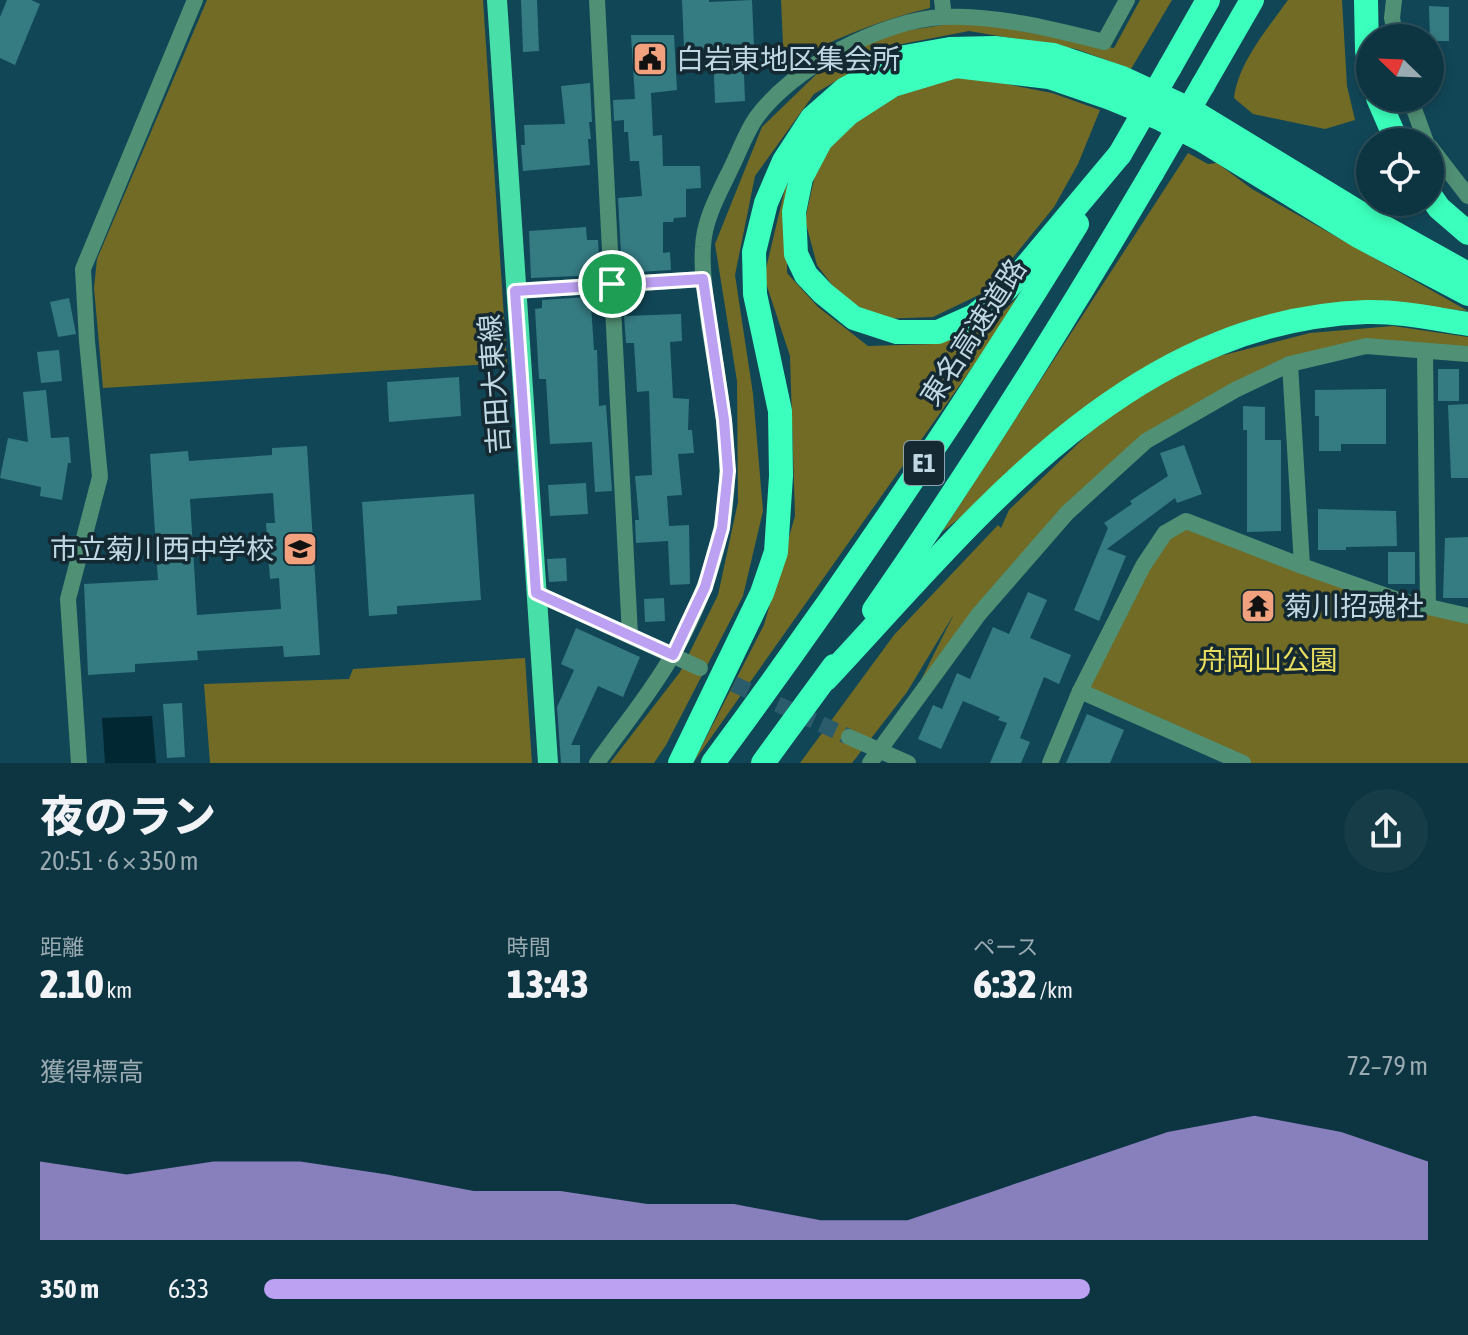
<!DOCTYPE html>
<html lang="ja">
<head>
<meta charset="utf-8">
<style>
	:root { --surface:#0d3441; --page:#163c48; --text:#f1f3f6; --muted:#9aaab1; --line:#2d4f5a; --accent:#bca0f2 }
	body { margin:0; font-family:"Asap Condensed","Noto Sans JP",sans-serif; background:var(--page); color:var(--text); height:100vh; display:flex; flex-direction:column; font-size:30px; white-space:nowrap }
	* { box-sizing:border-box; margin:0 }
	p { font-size:26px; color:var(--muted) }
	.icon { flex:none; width:44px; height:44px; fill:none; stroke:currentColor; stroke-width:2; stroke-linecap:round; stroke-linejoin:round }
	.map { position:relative; height:763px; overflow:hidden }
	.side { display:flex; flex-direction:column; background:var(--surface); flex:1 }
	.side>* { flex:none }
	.needle { width:52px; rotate:293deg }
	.buttons { position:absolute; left:1356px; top:24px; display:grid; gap:16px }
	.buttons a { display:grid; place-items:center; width:88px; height:88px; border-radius:50%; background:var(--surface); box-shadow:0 4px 12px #0003,0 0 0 2px var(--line); font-size:40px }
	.pin { position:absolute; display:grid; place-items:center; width:68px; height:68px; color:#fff; margin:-34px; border:4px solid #fff; border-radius:50%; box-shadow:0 2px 8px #0007 }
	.round { display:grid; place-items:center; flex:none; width:84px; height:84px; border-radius:42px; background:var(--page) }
	.head { display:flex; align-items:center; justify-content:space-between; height:136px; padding:0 40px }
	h1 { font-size:44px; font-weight:800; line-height:60px }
	.metrics { display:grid; grid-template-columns:repeat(3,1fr); gap:12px; height:136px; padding:8px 40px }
	.metrics div { display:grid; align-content:center }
	.metrics b { font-size:40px; font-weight:800 }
	.metrics small { font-size:22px; font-weight:400 }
	.metrics p { font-size:22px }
	.chart { height:224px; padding:16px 40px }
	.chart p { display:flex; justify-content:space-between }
	.chart svg { width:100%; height:144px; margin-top:8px; fill:var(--accent); opacity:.7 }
	ul { padding:0 40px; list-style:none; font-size:26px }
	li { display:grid; grid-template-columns:128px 96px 1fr; align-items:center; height:60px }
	li i { height:20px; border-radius:10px; background:var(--accent) }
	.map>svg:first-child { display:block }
	.green { fill:#726b26 }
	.water { fill:#012733 }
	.building { fill:#357b82; fill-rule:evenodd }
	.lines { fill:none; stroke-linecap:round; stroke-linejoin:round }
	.minor-tunnel { stroke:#2b5c6c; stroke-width:16; stroke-dasharray:16 8; stroke-linecap:butt }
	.minor { stroke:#509074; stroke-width:16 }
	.primary { stroke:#48e0a8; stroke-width:20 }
	.motorway { stroke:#3bffbc; stroke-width:24 }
	.motorway-bridge { stroke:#3bffbc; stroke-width:24 }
	.route-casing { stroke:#fff; stroke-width:16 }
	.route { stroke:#bca0f2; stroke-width:10 }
	.labels { text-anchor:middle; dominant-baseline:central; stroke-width:7; stroke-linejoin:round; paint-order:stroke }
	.shield { fill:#142931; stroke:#8ca4ae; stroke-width:2 }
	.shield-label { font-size:26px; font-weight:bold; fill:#bfd8e3 }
	.poi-label { font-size:28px; fill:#bfd8e3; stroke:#142931; text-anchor:start }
	.street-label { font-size:28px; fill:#bfd8e3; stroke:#142931 }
	.park-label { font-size:28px; fill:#e9dd5e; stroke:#142931 }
</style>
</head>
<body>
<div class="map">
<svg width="1468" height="763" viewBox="0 0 1468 763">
	<rect width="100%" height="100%" fill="#114657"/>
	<g class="green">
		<polygon points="207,0 483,0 507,363 103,388 94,288 97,259"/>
		<path d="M781,0H930V8C878,21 830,39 784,67Z"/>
		<polygon points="1140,0 1172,0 1131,69 1076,49 969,31 897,45 814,94 755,176 735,275 753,394 763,511 743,596 666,745 654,763 610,763 680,672 718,595 738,502 737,381 715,244 762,127 826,65 892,33 967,21 1114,48"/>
		<path d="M1288,0H1342L1347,86L1355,120L1325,129L1253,114L1234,98C1238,63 1268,28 1288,0Z"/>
		<polygon points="966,76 1052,93 1100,110 1078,164 1054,207 985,292 933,317 878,319 838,293 817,265 805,220 819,157 867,110 927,83"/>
		<polygon points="1188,153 1208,164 1217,163 1252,189 1468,311 1361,302 1190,343 1086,419 942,532"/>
		<polygon points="787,180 787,273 818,307 868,346 934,344 1000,315 1034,280 693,763 764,625 795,516 790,356 764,277"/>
		<polygon points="1393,326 1468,337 1468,354 1324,349 1228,390 1110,474 915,692 954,614 907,692 852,763 800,763 894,635 998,525 1001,528 1009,510 1115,408 1208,359 1310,333"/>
		<polygon points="1186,521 1468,615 1468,763 1252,763 1080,691 1143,566"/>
		<polygon points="525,658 532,763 210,763 204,684 349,679 353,669"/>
	</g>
	<polygon class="water" points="152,716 156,763 105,763 102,718"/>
	<g class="building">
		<polygon points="7,0 31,0 40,4 15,65 0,58 0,17"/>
		<polygon points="521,0 537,0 539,51 523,52"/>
		<polygon points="682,0 709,0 709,2 752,0 754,46 743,47 745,101 715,103 713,49 684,48"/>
		<polygon points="1429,6 1449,7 1449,41 1430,41"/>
		<polygon points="631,35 674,35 677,90 651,93 653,136 662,135 663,166 700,166 701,188 686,189 686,217 674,218 673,222 663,222 663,253 670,252 671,270 622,273 618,198 642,196 639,161 630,161 628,132 624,132 624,120 614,121 613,100 635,99"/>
		<polygon points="590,83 592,122 589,122 591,139 588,139 590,165 523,171 521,145 525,145 524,125 565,124 561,86"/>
		<polygon points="586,227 587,240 598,240 600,275 531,278 529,231"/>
		<polygon points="601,296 602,304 591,304 594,350 597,350 599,406 606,405 612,491 595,492 592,442 550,444 546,379 539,379 535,309 542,308 542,300"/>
		<polygon points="69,298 76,334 58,337 50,302"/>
		<polygon points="681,314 682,341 670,342 673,398 689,399 688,430 692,430 694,453 678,454 682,495 667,496 669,526 689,525 690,584 670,585 668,541 636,543 635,520 639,520 635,476 652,475 649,391 637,392 634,343 626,343 624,316"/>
		<polygon points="59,350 62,381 41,383 37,352"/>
		<rect x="1438" y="369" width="21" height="32"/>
		<polygon points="459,377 461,416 389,422 387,382"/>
		<polygon points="1386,389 1386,444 1341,444 1341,451 1319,451 1319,416 1315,416 1315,390"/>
		<polygon points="46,390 51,438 69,437 71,463 68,463 62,500 40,496 41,487 0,478 8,438 28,442 23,392"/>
		<polygon points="1468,404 1468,478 1451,478 1448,405"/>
		<polygon points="1243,406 1265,407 1265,440 1281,440 1281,531 1247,532 1247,430 1243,430"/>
		<polygon points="1184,445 1202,494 1177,503 1175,498 1107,549 1126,556 1099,621 1074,610 1108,528 1104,523 1132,504 1130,501 1168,476 1160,453"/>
		<path d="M307,446L320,655L284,657L283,646L197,651L198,660L135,664V672L88,675L84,584L158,580L150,454L188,451L189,461L272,455V448ZM273,493L275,523H266L270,579L279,578L281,609L197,615L190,499Z"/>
		<polygon points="586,483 588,514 550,516 548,485"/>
		<polygon points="474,494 481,600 397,606 397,614 369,616 362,502"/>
		<polygon points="1318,509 1396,511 1397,546 1346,547 1346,550 1318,550"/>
		<polygon points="1468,537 1468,598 1443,598 1445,538"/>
		<rect x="1388" y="552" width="27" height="32"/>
		<polygon points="566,558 567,581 549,582 547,559"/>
		<polygon points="1028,592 1047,600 1030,638 1071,655 1059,684 1044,677 1020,738 1030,742 1021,763 990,763 1007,723 998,720 1000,717 963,701 941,749 918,739 933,705 942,709 957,673 970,679 993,627 1009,634"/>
		<polygon points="664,598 665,621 645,622 644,599"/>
		<polygon points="576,628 640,657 623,697 598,686 571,745 580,745 580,763 561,763 557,707 574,670 561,664"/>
		<polygon points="182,703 185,757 167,758 163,704"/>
		<polygon points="1087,714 1124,730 1110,763 1066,763"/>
	</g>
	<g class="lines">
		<polyline class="minor-tunnel" points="712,674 849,737"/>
		<g class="minor">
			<polyline points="597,0 630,635"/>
			<polyline points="942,0 944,17"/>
			<polyline points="1394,0 1392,18 1396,38"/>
			<polyline points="1410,98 1426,142"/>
			<polyline points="1430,147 1468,196"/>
			<polyline points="515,291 703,279"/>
			<polyline points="1425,352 1428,607"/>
			<polyline points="1290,364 1302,566"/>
			<polyline points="536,593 700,668"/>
			<polyline points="1080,691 1243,763"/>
			<polyline points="849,737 908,763"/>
			<polyline points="79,763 68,599 100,477 87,341 83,269 195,0"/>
			<path d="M597,763C622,727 652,692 673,654C695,615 712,573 721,530C736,462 720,392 709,325C706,299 701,273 703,247C704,217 722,188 734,162C741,147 747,131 756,118C792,68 881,20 943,17C998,15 1052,29 1104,42L1127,0"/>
			<polyline points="870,763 979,614 1067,513 1146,441 1235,390 1290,364 1366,346 1468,354"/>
			<polyline points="1050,763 1080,691 1143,566 1165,533 1186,521 1302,566 1398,600 1468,616"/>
		</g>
		<polyline class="primary" points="497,0 548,763"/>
		<g class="motorway">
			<polyline points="1366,0 1367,51 1370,64"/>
			<polyline points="1170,67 1208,0"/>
			<polyline points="1203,85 1252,0"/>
			<polyline points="1378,98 1397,142"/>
			<polyline points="1120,154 1007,289 974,316 938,332 897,332 854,318 823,293 806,275 796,254 794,212 801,178 821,140 848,114 893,85 956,66 1049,77 1110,98 1161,119 1202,140 1360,237 1468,294"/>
			<polyline points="1430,195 1439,208 1468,233"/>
			<path d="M874,610C973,468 1064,322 1152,173"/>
			<path d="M826,679C976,519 1127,321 1366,312C1399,311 1435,319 1468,324"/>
			<polyline points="680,763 762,593 776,552 781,476 780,411 755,294 754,252 766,203 784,161 812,118 845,89 905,57 950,49 995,48 1053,55 1122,78 1189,109 1373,221 1468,274"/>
			<path d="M713,763C842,589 963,409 1077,224"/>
			<polyline points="763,763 834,666"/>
		</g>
		<g class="motorway-bridge">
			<polyline points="1120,154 1170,67"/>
			<polyline points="1152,173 1203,85"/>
		</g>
	</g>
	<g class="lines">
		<g class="route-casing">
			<polygon id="route" points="703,279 724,420 728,471 722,528 705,587 673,655 536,593 515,291"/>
		</g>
		<use href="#route" class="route"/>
	</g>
	<defs>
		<g id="civic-square" transform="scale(1.8)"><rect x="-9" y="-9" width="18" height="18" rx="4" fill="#f2a17e" stroke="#142931"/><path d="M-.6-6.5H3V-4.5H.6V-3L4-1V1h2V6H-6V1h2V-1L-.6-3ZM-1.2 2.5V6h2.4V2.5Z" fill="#111"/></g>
		<g id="school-square" transform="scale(1.8)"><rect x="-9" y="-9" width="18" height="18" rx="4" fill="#f2a17e" stroke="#142931"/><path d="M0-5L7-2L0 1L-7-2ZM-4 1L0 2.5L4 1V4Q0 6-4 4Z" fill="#111"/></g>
		<g id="temple-square" transform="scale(1.8)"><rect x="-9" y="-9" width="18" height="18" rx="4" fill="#f2a17e" stroke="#142931"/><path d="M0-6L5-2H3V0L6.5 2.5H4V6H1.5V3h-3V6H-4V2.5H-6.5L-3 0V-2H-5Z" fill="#111"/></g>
	</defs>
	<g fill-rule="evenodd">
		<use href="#civic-square" x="650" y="59"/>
		<use href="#school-square" x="300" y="549"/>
		<use href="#temple-square" x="1258" y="606"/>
	</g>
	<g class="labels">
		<rect class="shield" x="904" y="441" width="40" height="44" rx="6"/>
		<g class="shield-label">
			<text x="924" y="463">E1</text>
		</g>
		<g class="poi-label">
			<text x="676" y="59">白岩東地区集会所</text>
			<text x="274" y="549" text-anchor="end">市立菊川西中学校</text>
			<text x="1284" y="606">菊川招魂社</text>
		</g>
		<g class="street-label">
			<text transform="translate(973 332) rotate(-57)">東名高速道路</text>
			<text transform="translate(494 384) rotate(-94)">吉田大東線</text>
		</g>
		<g class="park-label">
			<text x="1268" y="660">舟岡山公園</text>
		</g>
	</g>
</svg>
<div class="buttons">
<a><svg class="needle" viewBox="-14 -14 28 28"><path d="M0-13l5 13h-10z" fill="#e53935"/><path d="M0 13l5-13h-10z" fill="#9aaab1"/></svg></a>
<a><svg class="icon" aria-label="locate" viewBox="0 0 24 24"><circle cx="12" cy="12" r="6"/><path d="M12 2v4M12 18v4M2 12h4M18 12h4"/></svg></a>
</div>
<div class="pin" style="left:612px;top:284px;background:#1e9e55"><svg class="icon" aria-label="arrive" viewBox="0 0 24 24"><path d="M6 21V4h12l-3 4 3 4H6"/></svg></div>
</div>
<section class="side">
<div class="head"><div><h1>夜のラン</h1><p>20:51 · 6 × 350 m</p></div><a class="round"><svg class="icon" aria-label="share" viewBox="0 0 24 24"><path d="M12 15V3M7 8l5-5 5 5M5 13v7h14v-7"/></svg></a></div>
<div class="metrics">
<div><p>距離</p><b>2.10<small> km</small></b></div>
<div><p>時間</p><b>13:43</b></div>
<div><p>ペース</p><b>6:32<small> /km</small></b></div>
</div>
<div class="chart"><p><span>獲得標高</span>72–79 m</p>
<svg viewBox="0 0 160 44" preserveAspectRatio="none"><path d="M0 44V20L10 24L20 20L30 20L40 24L50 29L60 29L70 33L80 33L90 38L100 38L110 29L120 20L130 11L140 6L150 11L160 20V44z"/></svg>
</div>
<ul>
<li><b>350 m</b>6:33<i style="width:71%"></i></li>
</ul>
</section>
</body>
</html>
